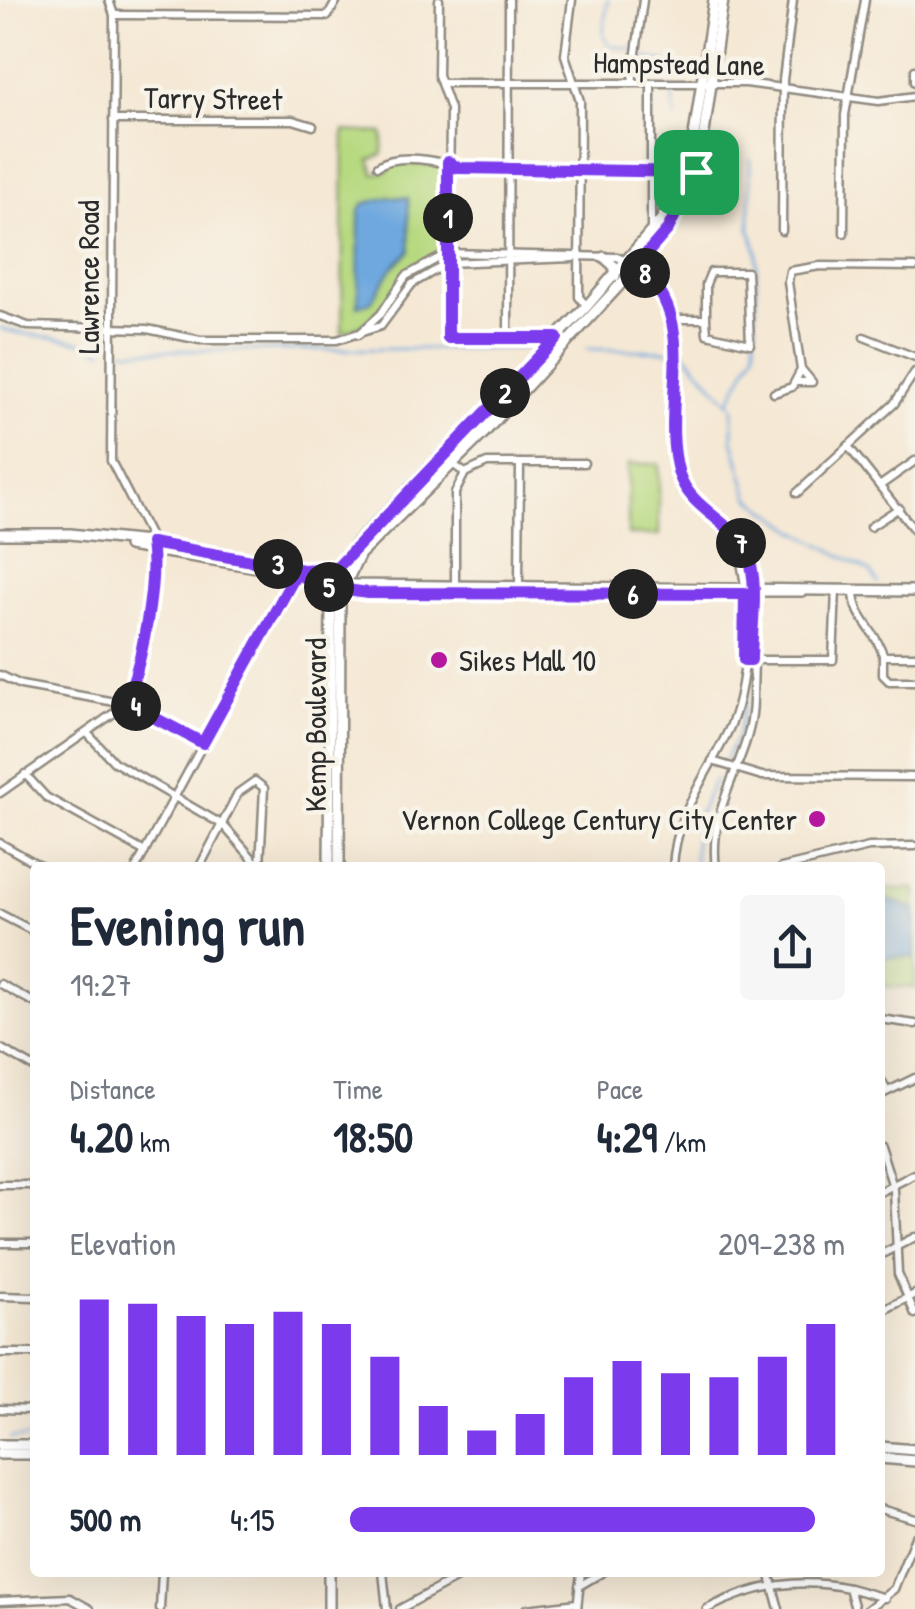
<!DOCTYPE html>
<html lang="en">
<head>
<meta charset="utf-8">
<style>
	:root { --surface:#fff; --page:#f6f6f7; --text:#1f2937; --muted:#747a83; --accent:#7c3aed }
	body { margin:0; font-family:"Patrick Hand",sans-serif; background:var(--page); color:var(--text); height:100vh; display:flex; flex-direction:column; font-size:38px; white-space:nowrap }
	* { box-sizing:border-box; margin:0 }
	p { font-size:32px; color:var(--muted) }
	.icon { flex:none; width:55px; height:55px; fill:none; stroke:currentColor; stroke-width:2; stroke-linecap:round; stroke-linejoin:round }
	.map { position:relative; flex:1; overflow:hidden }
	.sheet { position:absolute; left:30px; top:862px; width:855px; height:715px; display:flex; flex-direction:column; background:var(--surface); border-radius:10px; box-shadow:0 10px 40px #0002 }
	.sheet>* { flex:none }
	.pin { position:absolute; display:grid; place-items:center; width:85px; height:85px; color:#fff; margin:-42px; border-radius:20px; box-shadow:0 5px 15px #0006 }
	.km { position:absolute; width:50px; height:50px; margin:-25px; border-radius:50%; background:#222; color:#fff; font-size:28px; line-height:50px; text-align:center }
	.round { display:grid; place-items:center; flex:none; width:105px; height:105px; border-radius:10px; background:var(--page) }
	.overview { display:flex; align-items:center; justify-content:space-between; height:170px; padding:0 40px }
	h1 { font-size:55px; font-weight:800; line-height:75px }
	.stats { display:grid; grid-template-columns:repeat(3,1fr); gap:15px; height:170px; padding:10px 40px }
	.stats div { display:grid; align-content:center }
	.stats b { font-size:42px; font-weight:800 }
	.stats small { font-size:28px; font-weight:400 }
	.stats p { font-size:28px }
	.chart { height:280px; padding:20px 40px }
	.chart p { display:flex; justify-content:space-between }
	.chart svg { width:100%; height:180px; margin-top:10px; stroke:var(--accent); stroke-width:6 }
	ul { padding:0 40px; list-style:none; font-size:32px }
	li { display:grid; grid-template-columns:160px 120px 1fr; align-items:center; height:75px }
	li i { height:25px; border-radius:12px; background:var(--accent) }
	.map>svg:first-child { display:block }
	.green { fill:#b7d980; stroke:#718256; stroke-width:2.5 }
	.water { fill:#6ea8de; stroke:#4c6a84; stroke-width:2.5 }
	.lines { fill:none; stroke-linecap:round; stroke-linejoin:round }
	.stream { stroke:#6ea8de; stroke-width:2.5 }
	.minor-casing { stroke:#908a80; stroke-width:11 }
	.major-casing { stroke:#908a80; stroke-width:14 }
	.minor { stroke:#fff; stroke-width:6 }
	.major { stroke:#fff; stroke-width:9 }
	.route-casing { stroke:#fff; stroke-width:20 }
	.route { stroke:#7c3aed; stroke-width:12 }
	.poi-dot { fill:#b5179e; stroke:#f7f3e8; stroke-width:4 }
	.labels { text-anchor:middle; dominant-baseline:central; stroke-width:9; stroke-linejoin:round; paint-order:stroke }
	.street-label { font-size:30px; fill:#2b2b2b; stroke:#f7f3e8 }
	.poi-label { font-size:30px; fill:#2b2b2b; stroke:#f7f3e8; text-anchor:start }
</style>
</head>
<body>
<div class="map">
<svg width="915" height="1609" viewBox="0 0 915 1609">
	<rect width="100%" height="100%" fill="#f7f3e8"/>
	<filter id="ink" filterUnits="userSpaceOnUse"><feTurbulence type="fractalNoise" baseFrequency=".01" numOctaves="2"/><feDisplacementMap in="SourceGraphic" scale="20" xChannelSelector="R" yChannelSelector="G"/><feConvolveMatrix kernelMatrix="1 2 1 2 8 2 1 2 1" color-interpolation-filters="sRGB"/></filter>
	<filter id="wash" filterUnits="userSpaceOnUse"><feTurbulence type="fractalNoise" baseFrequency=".0048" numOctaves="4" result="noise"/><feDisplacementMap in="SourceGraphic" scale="40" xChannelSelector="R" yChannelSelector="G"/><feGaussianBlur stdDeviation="2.25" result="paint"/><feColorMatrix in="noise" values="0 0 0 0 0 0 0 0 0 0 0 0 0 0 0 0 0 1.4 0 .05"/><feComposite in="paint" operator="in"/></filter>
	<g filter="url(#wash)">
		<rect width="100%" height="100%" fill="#f5e8d4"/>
		<g class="green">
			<path d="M344,131L383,133V154L370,160L374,174L388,171L390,163L444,165L443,251C392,272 390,320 342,333Z"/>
			<rect x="628" y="464" width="31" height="71"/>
			<polygon points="880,889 915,889 915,988 880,986"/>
		</g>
		<g class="water">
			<polygon points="389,197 408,198 410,251 392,268 371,302 358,306 359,213 363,204"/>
			<polygon points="880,897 915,909 915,957 880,958"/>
		</g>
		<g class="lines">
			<g class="stream">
				<polyline points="608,0 603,34 609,46 633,49"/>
				<polyline points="641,57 667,62 671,75"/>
				<polyline points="672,88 676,118"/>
				<path d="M0,328C35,340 70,333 103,351"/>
				<polyline points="586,349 669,351"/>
				<polyline points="120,351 539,348"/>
				<polyline points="683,351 733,407 733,440 749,497 798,532 871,572 878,583"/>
				<polyline points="729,402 755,352 757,251 750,230 750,159"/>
				<polyline points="725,759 738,736 747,696"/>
				<polyline points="694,868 696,820 715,779"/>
				<polyline points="10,1438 35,1438"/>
			</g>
		</g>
	</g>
	<g filter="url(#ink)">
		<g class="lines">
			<g class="minor-casing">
				<g id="minor">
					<polyline points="439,0 438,75 450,109 448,338 556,338"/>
					<polyline points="572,0 565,55 580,101 579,297 587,306"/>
					<polyline points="114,15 328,16 337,0"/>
					<polyline points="915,70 915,82"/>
					<polyline points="441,83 746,83 879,101 915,96"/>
					<polyline points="632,83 643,0"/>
					<polyline points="113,120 293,120 313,126"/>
					<path d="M378,166C399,152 437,161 459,167L687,170"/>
					<polyline points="782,231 783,80 793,0"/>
					<polyline points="651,232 651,83"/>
					<polyline points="844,233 845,115 865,0"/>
					<polyline points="0,316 28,326 147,329 200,340 337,340 381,326 412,284 448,263 573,258"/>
					<polyline points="672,319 706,319 706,284 711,272 747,272 750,344 707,334 706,319"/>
					<path d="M358,335L381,314L406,276L448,253L617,257C712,292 657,403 680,475C690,507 718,519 740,542C761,564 753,666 753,699C753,759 707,801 716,868"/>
					<polyline points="864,337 915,357"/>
					<polyline points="508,338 509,0"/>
					<polyline points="797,382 812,382 802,370"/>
					<polyline points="774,393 792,387 801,370 788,282 790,271 820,266 915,267"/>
					<polyline points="848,446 915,531"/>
					<polyline points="443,457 465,473 487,463 584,463"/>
					<polyline points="881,485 915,461"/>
					<polyline points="797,493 894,404 915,372"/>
					<polyline points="870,527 899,508"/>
					<polyline points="455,586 455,493 465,473"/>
					<polyline points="519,586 520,463"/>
					<path d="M854,591C854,619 876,629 883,655"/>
					<polyline points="915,656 883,656 883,675 889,681 915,681"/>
					<polyline points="750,660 833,660 836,590"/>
					<polyline points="0,675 21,685 137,706 203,743"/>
					<polyline points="87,733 114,762 223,825 261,868"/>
					<polyline points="712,761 762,776 915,777"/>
					<polyline points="25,774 46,797 145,852"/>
					<polyline points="0,793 121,708 133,683 152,572 150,537 111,461 114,15 109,0"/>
					<polyline points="0,843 44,868"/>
					<polyline points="136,868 295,574"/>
					<polyline points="199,868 238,793 255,781 264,788 260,866"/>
					<path d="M673,868C675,813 708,775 730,727C750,682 754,583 733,539"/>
					<polyline points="781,868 869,847 915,846"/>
					<polyline points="0,914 35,932"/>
					<polyline points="0,984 35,1003"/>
					<polyline points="880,1019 915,1024"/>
					<polyline points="0,1048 35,1068"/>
					<polyline points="880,1078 887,1091"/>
					<polyline points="880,1095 915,1078"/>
					<polyline points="880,1146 894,1190 898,1274 915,1314"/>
					<polyline points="0,1185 35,1185"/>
					<polyline points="880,1192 915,1174"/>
					<polyline points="0,1243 35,1243"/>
					<polyline points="880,1255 915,1237"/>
					<polyline points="0,1296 35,1297"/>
					<polyline points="880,1312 915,1294"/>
					<polyline points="0,1353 35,1353"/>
					<polyline points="0,1409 35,1410"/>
					<polyline points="880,1509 915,1519"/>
					<polyline points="383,1572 387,1609"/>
					<polyline points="769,1572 779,1609"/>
					<polyline points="579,1586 603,1572"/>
					<polyline points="849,1588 885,1598"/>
					<polyline points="0,1601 70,1598 90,1609"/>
					<polyline points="160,1609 162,1572"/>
					<polyline points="400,1609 468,1572"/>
					<polyline points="527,1609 577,1603"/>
					<polyline points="577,1609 581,1572"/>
					<path d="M707,1609C751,1586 800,1577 849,1588L855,1609"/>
					<polyline points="868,1609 894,1589 915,1537"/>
				</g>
			</g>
			<g class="major-casing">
				<g id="major">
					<polyline points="604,257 614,266 615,276"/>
					<polyline points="0,534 70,534 157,543 288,566 350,585 915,591"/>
					<polyline points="128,546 288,572 350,592 802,591"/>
					<polyline points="329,868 331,602 340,572 355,545 587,306 660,221 681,186 691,156 714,0"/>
					<polyline points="339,868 340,595 360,554 483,434 650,252 673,220 701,154 723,0"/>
					<polyline points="0,1445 35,1445"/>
					<polyline points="880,1447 915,1450"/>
					<polyline points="0,1454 35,1454"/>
					<polyline points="880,1458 915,1461"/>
					<polyline points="329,1609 329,1572"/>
				</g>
			</g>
			<use href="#minor" class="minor"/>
			<use href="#major" class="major"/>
		</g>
	</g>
	<g class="lines" filter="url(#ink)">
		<g class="route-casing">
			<path id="route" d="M448,162L458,168L696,172L668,229L636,266C705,319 658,403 679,474C691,511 734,521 747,553C760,583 751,628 751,660H744L745,594L368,593L333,588L296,574L203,743L124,702C142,671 157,579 151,543L303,570L337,568L557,338H448Z"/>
		</g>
		<use href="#route" class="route"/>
	</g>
	<g class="poi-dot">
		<circle cx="439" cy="660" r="10"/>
		<circle cx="817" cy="819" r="10"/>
	</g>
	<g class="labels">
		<g class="street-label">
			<text transform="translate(679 63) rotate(1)">Hampstead Lane</text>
			<text transform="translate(213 98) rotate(1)">Tarry Street</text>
			<text transform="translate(88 277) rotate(-90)">Lawrence Road</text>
			<text transform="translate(315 725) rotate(-90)">Kemp Boulevard</text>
		</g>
		<g class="poi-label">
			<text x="459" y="660">Sikes Mall 10</text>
			<text x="797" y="819" text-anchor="end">Vernon College Century City Center</text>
		</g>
	</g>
</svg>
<div class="pin" style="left:696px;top:172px;background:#1e9e55"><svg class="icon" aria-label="arrive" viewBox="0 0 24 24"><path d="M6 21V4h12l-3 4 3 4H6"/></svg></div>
<b class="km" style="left:448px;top:218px">1</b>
<b class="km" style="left:505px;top:393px">2</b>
<b class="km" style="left:278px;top:564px">3</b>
<b class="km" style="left:136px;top:706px">4</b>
<b class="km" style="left:329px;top:587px">5</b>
<b class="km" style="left:633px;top:594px">6</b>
<b class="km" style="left:741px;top:543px">7</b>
<b class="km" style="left:645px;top:273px">8</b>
<section class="sheet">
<div class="overview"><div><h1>Evening run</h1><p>19:27</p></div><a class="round"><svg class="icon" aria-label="share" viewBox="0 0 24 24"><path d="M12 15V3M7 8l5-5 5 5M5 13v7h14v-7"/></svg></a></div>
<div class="stats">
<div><p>Distance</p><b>4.20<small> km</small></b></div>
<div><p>Time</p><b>18:50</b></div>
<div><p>Pace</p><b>4:29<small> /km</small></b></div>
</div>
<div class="chart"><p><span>Elevation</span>209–238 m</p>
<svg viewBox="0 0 160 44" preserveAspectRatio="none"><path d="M5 44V6M15 44V7M25 44V10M35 44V12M45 44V9M55 44V12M65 44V20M75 44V32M85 44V38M95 44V34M105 44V25M115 44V21M125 44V24M135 44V25M145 44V20M155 44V12"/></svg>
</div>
<ul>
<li><b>500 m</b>4:15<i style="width:94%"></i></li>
</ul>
</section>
</div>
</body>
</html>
